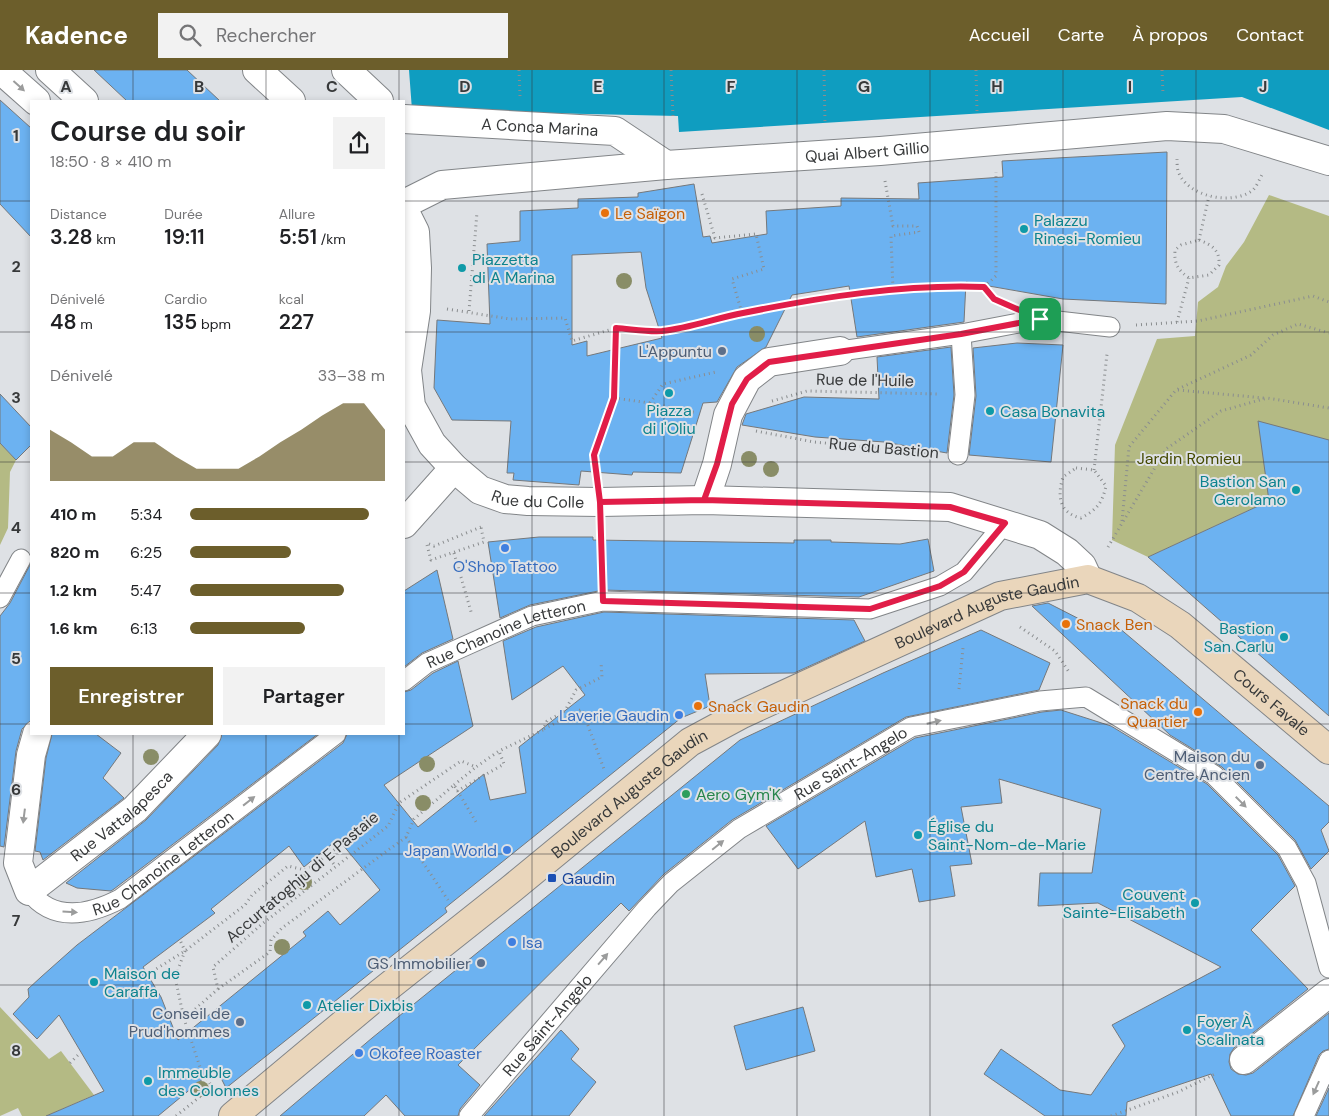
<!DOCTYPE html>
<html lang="fr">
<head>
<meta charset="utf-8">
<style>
	:root { --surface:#fff; --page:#f2f2f2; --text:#202124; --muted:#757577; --accent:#6c5e2b }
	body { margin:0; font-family:"DM Sans",sans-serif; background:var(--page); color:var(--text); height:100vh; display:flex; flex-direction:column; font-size:19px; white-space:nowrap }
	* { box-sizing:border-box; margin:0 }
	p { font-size:16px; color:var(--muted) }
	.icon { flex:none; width:28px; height:28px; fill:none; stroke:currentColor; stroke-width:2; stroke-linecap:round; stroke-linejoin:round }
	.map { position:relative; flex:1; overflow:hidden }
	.details { position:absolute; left:30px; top:30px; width:375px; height:635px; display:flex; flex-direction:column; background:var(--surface); border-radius:0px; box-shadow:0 2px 8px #0003 }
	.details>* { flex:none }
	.pin { position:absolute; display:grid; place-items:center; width:42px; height:42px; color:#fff; margin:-21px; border-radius:10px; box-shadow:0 2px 8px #0006 }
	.round { display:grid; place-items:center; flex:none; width:52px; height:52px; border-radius:0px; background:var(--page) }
	.head { display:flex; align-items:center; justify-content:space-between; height:85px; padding:0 20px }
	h1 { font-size:28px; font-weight:600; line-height:38px }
	.figures { display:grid; grid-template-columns:repeat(3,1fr); gap:8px; height:85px; padding:5px 20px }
	.figures div { display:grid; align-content:center }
	.figures b { font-size:21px; font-weight:600 }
	.figures small { font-size:14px; font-weight:400 }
	.figures p { font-size:14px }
	.chart { height:140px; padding:10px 20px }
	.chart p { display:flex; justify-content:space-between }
	.chart svg { width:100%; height:90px; margin-top:5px; fill:var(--accent); opacity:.7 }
	.action { display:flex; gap:10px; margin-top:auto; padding:10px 20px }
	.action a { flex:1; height:58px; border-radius:0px; background:var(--accent); color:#fff; font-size:20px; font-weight:600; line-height:58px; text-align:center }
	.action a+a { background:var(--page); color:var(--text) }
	ul { padding:0 20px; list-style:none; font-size:16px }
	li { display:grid; grid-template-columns:80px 60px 1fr; align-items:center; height:38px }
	li i { height:12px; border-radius:6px; background:var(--accent) }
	header { display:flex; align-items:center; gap:30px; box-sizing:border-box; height:70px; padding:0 25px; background:var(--accent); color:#fff }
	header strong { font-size:24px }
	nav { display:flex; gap:28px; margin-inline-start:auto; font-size:18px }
	.search { width:350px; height:45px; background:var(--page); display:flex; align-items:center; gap:12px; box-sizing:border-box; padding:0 18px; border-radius:0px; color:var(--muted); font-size:19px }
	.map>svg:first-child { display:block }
	.green { fill:#b4ba84 }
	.water { fill:#0f9dc0 }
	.building { fill:#6cb2f1; stroke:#75787b; fill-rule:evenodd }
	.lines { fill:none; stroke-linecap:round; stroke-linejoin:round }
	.lane-casing { stroke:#828588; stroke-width:21 }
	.street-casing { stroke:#828588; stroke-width:30 }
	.secondary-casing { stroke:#828588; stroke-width:30 }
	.path { stroke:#8a8d8f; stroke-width:3; stroke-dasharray:1 4; stroke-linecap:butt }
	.lane { stroke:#fff; stroke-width:19 }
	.street { stroke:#fff; stroke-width:28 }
	.secondary { stroke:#ead6bb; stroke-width:28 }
	.path-bridge { stroke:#8a8d8f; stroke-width:3; stroke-dasharray:1 4; stroke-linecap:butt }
	.tree { fill:#898d67 }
	.oneway { fill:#9b9c9c }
	.route-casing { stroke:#fff; stroke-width:10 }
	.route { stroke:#e11d48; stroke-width:6 }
	.grid { fill:none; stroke:#37393a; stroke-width:1; stroke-opacity:0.55 }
	.food-dot { fill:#e8710a; stroke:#dee1e5; stroke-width:2 }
	.culture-dot { fill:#0f9aa8; stroke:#dee1e5; stroke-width:2 }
	.service-dot { fill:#5c6f8a; stroke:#dee1e5; stroke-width:2 }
	.shop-dot { fill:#3f7fe0; stroke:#dee1e5; stroke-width:2 }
	.leisure-dot { fill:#2e9e5b; stroke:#dee1e5; stroke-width:2 }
	.transit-dot { fill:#1a4fb4; stroke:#dee1e5; stroke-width:2 }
	.labels { text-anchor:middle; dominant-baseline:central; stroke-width:4; stroke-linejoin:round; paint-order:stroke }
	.street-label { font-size:16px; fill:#37393a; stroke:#dee1e5 }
	.food-label { font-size:16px; fill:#c56008; stroke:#dee1e5; text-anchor:start }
	.culture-label { font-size:16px; fill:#0d838f; stroke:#dee1e5; text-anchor:start }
	.service-label { font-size:16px; fill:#4e5e75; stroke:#dee1e5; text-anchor:end }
	.park-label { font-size:16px; fill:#444900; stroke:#dee1e5 }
	.shop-label { font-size:16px; fill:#366cbe; stroke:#dee1e5; text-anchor:end }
	.leisure-label { font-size:16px; fill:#27864d; stroke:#dee1e5; text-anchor:start }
	.transit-label { font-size:16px; fill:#164399; stroke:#dee1e5; text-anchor:start }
	.grid-label { font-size:16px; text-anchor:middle; font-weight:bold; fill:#37393a; stroke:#dee1e5; stroke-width:4; stroke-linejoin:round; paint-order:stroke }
</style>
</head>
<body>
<header>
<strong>Kadence</strong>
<div class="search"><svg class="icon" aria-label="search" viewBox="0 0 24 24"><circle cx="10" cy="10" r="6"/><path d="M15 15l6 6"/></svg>Rechercher</div>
<nav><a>Accueil</a><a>Carte</a><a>À propos</a><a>Contact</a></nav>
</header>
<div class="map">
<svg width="1329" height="1046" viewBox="0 0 1329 1046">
	<rect width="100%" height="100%" fill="#dee1e5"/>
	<g class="green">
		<polygon points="1269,125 1329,146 1329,370 1269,431 1148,487 1112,470 1115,375 1157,269 1195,266 1198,232 1218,217 1226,196 1244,172"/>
		<polygon points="0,373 16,390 10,402 8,458 0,475"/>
		<polygon points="0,937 49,989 61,981 94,1025 46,1046 22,1046 18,1038 0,1046"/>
	</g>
	<polygon class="water" points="409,0 1329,0 1329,60 1242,27 679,62 678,46 412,40"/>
	<g class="building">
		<polygon points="94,0 187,0 220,31 127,31"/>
		<polygon points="0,30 31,58 31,167 0,134"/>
		<path d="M1167,82L1166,234L1063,229L966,212L964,252L857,267L849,216L792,225L766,277L737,297L717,332L703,333L681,403L633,402L632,405L581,401L579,415L513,410L514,403H507L511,351L452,350L434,318L437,250L490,254L487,174L520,171V141L578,138V129L638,127V123L694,114L703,167L710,166L712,173L767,164L766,141L841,136V128L919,129L918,113L1003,107L1002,91ZM641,182L646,218L662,268L587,286V271L572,275V185Z"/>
		<polygon points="1017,273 1063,275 1051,392 969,385 976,326 973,278"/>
		<polygon points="951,277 954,325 947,383 884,372 815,367 742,355 746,344 804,327 879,329 877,287"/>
		<polygon points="0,324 31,357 31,375 16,390 0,373"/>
		<polygon points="1258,351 1329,370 1329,646 1148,487 1269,431"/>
		<polygon points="539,467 593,467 593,470 794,473 794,470 831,470 831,472 900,474 928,469 934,501 859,527 603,520 530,535 500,548 488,472"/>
		<polygon points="31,493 31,650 22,659 16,681 4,777 0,776 0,546 10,533"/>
		<polygon points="437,500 453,569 422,583 404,597 404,521"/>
		<polygon points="1048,533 1095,557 1118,557 1329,736 1329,752 1321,760 1329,781 1311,799 1295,770 1222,697 1170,665 1032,536"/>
		<path d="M604,542L854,550L865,571L794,603L705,604L710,636L681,648L445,838L447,842L226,1018L216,998L158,1046H46L104,1021L59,945L37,969L13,944L29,927L28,919L41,907L77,875L343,673L347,664H404V622L411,620L433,603L458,591L473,656L384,715L418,757L484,704L490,730L526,723L519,677L585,625L563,596L512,630L503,571L536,557ZM338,769L380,820L340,855L328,841L303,862L306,866L178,970L161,927L143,897L215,843L211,839L289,776L304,797Z"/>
		<polygon points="981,560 1050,593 1039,620 906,647 732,750 664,804 629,841 621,833 458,995 480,1015 460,1039 458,1046 405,1046 386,1025 364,1046 280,1046 372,968 740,670 883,603"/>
		<polygon points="1061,640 1111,656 1207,714 1278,785 1295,816 1251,860 1308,919 1234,978 1230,984 1229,992 1231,999 1238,1004 1246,1005 1253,1003 1329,943 1329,979 1323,981 1319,985 1293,1046 1231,1046 1211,1004 1127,1032 1126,1046 1045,1046 984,1004 1001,979 1060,1020 1091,1025 1125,976 1112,955 1221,897 1098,833 1038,836 1040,803 1092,803 1101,739 999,709 1002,733 961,737 972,794 950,796 955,826 919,832 912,799 876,807 865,751 798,799 766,756 915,668 1042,642"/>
		<polygon points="52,664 96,664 121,683 103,708 124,728 43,790 40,782 35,781 46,688"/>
		<polygon points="222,664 318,664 114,819 111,821 77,818 66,813 146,750 218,675"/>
		<polygon points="803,937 815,981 746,1000 734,956"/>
		<polygon points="561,960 579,979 571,989 596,1012 569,1046 484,1046"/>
		<polygon points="1329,1018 1329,1046 1316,1046"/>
	</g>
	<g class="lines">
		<g class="lane-casing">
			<g id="lane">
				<polyline points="840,281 961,264 1040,249 1110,257"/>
				<polyline points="958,385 965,325 961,264"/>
				<polyline points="0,528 21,489"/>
				<path id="s1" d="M404,611L427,593L532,546L603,531L870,539L940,516L964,502L1005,453"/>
				<path id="s2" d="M29,821C53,853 89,845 120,829L336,664"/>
				<path id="s3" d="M469,1046L647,838L671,813L739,759L911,657L1040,631L1086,627L1214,705L1287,778L1306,813L1329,898"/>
				<polyline points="1304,1046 1329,990"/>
			</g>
		</g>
		<g class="street-casing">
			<g id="street">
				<polyline points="1,0 36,31"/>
				<polyline points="50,0 84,31"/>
				<polyline points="257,0 291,31"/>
				<polyline points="346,0 379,31"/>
				<path id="s4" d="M404,49L615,61L666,95"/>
				<path id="s5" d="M404,134L442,115L666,95L880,81L1167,56L1224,59L1329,91"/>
				<path id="s6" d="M404,140L415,162L417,198L416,241L407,300L411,336L432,374L454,398L480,420L505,429L528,431L600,432L705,430L950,437L1040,465L1067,482L1082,496L1088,509"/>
				<polyline points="705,430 717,394 728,345 747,309 769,292 840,281"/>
				<polyline points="404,454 454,398"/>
				<path id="s7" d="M37,664L31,685L18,793L29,821L135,739L207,664"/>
				<polyline points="1244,990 1329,923"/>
			</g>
		</g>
		<g class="secondary-casing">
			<g id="secondary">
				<path id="s8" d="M233,1046L379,924L510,820L690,672L742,644L1000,526L1088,509L1138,528L1180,555L1329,680"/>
			</g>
		</g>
		<g class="path">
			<polyline points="519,0 520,26"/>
			<polyline points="671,0 673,46"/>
			<polyline points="824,0 825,53"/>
			<polyline points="976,0 977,42"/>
			<polyline points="1162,0 1163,24"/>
			<path d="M1177,89C1177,92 1177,97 1178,101C1187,127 1232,136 1253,120C1257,116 1260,108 1263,103"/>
			<polyline points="885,111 893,156 917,156 919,162 891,166 893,220"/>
			<polyline points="702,124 715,168 756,164 764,199 732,209 742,243"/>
			<path d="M1199,170C1212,175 1220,180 1219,195L1209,205L1189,208C1178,200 1174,194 1175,180L1181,175Z"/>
			<polyline points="1199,170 1209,126"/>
			<polyline points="984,217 996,206 996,102"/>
			<polyline points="447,239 510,249 565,248 572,271 616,258 661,261 705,253 742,243 893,220 942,215 984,217 995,230"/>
			<polyline points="469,241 477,142"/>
			<polyline points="1177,252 1189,208"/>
			<polyline points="1136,255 1198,251 1313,226 1329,232"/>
			<polyline points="1178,320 1264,328"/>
			<polyline points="614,328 650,333 697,343"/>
			<polyline points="772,331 807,321 939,324"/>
			<polyline points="650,333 663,314 716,302"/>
			<polyline points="756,361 814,372 931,383"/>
			<path d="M1076,398L1094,400L1106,416C1102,434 1096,440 1081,448C1059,443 1057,426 1063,407Z"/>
			<polyline points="1094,400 1107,284"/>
			<polyline points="596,401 594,385 614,328 616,258"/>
			<polyline points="1122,451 1129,377 1176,320 1251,285 1273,265 1298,254 1329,263"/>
			<polyline points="601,462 602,505"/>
			<polyline points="429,474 434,476 481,457"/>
			<polyline points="427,475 431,490 484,472 481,457"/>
			<polyline points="1108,477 1166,379 1221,341 1267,328 1329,338"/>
			<polyline points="454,483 472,545"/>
			<polyline points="1020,557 1055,581 1069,602"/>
			<polyline points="959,619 963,578"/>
			<polyline points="544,659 582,639 605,702"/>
			<polyline points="454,715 476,697"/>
			<polyline points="457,721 504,694 499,681"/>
			<polyline points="406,767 448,830"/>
			<polyline points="330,789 336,797"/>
			<polyline points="148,904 185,881 245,835 252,825 288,796 305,800 313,796 372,751"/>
			<polyline points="218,919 270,882 271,870 282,858 406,767 414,749 454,715 476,752"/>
			<polyline points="184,949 218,919 213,897 262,854 388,756 399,733 461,691 476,697 499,681 543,660 547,651 565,641 576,620 602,607 601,592"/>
			<polyline points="70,993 80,983"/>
			<polyline points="176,1046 212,1017 200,997 184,949 175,907 185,881 180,870"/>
			<polyline points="1111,1046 1178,1022 1217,1003"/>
		</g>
		<use href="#lane" class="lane"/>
		<use href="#street" class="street"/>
		<use href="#secondary" class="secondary"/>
		<polyline class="path-bridge" points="324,781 330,789"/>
	</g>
	<g class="tree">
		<circle cx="624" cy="211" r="8"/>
		<circle cx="757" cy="264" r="8"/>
		<circle cx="749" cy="389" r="8"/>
		<circle cx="771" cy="399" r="8"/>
		<circle cx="151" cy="687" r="8"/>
		<circle cx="427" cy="694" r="8"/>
		<circle cx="423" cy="733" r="8"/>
		<circle cx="304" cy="812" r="8"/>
		<circle cx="282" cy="877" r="8"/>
		<circle cx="201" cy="1019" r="8"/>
	</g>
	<defs><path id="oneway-solid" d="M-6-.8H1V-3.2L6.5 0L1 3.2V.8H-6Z" transform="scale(1.25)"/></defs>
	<g class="oneway">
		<use href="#oneway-solid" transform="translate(19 16) rotate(42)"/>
		<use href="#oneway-solid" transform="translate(934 652) rotate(-13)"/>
		<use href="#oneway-solid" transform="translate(249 731) rotate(-38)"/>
		<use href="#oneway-solid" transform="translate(1241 732) rotate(45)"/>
		<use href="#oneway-solid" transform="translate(24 746) rotate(97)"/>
		<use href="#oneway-solid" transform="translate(718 775) rotate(-39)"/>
		<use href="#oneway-solid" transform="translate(70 842) rotate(3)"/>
		<use href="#oneway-solid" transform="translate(603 889) rotate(-49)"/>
		<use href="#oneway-solid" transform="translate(1316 1018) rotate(114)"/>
	</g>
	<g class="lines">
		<g class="route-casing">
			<path id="route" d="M1040,249L961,264L769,292L747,309L732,334L717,394L704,430L600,432L603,531L870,539L940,516L964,502L1005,453L950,437L704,430L600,432L594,385L614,328L616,258C631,259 647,262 662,261C690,258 716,248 743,243C822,227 904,214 984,217L994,229L1040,249"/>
		</g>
		<use href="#route" class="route"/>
	</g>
	<path class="grid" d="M133,0V31M266,0V31M399,0V31M532,0V1046M664,0V1046M797,0V1046M930,0V1046M1063,0V1046M1196,0V1046M0,131H31M404,131H1329M0,262H31M404,262H1329M0,392H31M404,392H1329M0,523H31M404,523H1329M0,654H31M404,654H1329M133,664V1046M266,664V1046M399,664V1046M0,784H1329M0,915H1329"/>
	<g class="food-dot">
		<circle cx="605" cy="143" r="5"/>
		<circle cx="1066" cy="554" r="5"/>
		<circle cx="698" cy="636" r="5"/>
		<circle cx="1198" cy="642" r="5"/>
	</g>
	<g class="culture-dot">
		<circle cx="1024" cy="159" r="5"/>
		<circle cx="462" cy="198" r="5"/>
		<circle cx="669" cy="323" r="5"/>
		<circle cx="990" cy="341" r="5"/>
		<circle cx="1296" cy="420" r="5"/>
		<circle cx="1284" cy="567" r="5"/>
		<circle cx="918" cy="765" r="5"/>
		<circle cx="1195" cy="833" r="5"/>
		<circle cx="94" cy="912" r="5"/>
		<circle cx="307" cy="935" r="5"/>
		<circle cx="1187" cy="960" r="5"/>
		<circle cx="148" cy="1011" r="5"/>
	</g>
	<g class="service-dot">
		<circle cx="722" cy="281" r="5"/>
		<circle cx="1260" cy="695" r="5"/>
		<circle cx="481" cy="893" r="5"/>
		<circle cx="240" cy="952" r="5"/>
	</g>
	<g class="shop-dot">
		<circle cx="505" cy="478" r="5"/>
		<circle cx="679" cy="645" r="5"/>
		<circle cx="507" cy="780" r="5"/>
		<circle cx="512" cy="872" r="5"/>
		<circle cx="359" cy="983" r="5"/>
	</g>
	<circle class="leisure-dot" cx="686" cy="724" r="5"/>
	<rect class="transit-dot" x="547" y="803" width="10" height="10" rx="2.5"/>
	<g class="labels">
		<g class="street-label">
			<text stroke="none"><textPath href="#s4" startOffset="136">A Conca Marina</textPath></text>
			<text stroke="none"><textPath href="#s5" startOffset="469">Quai Albert Gillio</textPath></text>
			<text transform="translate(865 310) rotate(1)">Rue de l'Huile</text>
			<text transform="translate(884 378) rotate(5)">Rue du Bastion</text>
			<text stroke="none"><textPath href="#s6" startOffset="369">Rue du Colle</textPath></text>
			<text stroke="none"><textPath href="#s8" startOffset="916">Boulevard Auguste Gaudin</textPath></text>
			<text stroke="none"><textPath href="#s1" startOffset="114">Rue Chanoine Letteron</textPath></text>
			<text stroke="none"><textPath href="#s8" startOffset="1246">Cours Favale</textPath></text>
			<text stroke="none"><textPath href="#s3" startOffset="525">Rue Saint-Angelo</textPath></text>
			<text stroke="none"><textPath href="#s8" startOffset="511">Boulevard Auguste Gaudin</textPath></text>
			<text stroke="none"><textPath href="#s7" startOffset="280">Rue Vattalapesca</textPath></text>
			<text stroke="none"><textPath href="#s2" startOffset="156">Rue Chanoine Letteron</textPath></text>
			<text transform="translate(302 807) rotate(-40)">Accurtatoghju di E Pastaie</text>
			<text stroke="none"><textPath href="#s3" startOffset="120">Rue Saint-Angelo</textPath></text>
		</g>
		<g class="food-label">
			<text x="615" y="143">Le Saïgon</text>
			<text x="1076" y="554">Snack Ben</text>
			<text x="1188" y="633" text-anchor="end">Snack du<tspan x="1188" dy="18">Quartier</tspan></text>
			<text x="708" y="636">Snack Gaudin</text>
		</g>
		<g class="culture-label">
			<text x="1034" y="150">Palazzu<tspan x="1034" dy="18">Rinesi-Romieu</tspan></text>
			<text x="472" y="189">Piazzetta<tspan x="472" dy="18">di A Marina</tspan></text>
			<text x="669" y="340" text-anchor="middle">Piazza<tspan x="669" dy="18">di l'Oliu</tspan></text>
			<text x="1000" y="341">Casa Bonavita</text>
			<text x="1286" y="411" text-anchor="end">Bastion San<tspan x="1286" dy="18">Gerolamo</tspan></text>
			<text x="1274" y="558" text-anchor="end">Bastion<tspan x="1274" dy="18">San Carlu</tspan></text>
			<text x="928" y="756">Église du<tspan x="928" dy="18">Saint-Nom-de-Marie</tspan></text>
			<text x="1185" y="824" text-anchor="end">Couvent<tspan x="1185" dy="18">Sainte-Elisabeth</tspan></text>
			<text x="104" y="903">Maison de<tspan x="104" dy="18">Caraffa</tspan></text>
			<text x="317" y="935">Atelier Dixbis</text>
			<text x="1197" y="951">Foyer À<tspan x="1197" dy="18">Scalinata</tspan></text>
			<text x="158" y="1002">Immeuble<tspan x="158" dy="18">des Colonnes</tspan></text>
		</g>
		<g class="service-label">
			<text x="712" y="281">L'Appuntu</text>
			<text x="1250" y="686">Maison du<tspan x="1250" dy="18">Centre Ancien</tspan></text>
			<text x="471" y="893">GS Immobilier</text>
			<text x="230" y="943">Conseil de<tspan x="230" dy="18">Prud'hommes</tspan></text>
		</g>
		<g class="park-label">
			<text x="1189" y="388">Jardin Romieu</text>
		</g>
		<g class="shop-label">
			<text x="505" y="496" text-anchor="middle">O'Shop Tattoo</text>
			<text x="669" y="645">Laverie Gaudin</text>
			<text x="497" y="780">Japan World</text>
			<text x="522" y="872" text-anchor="start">Isa</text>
			<text x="369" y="983" text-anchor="start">Okofee Roaster</text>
		</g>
		<g class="leisure-label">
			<text x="696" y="724">Aero Gym'K</text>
		</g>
		<g class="transit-label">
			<text x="562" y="808">Gaudin</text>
		</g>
	</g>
	<g class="grid-label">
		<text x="66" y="22">A</text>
		<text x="199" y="22">B</text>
		<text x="332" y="22">C</text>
		<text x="465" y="22">D</text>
		<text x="598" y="22">E</text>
		<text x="731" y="22">F</text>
		<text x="864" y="22">G</text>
		<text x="997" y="22">H</text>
		<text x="1130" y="22">I</text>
		<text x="1263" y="22">J</text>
		<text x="16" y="71">1</text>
		<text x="16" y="202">2</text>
		<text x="16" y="333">3</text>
		<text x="16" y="463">4</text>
		<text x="16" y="594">5</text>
		<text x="16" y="725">6</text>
		<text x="16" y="856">7</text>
		<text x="16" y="986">8</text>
	</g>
</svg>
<div class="pin" style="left:1040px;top:249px;background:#1e9e55"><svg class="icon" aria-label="arrive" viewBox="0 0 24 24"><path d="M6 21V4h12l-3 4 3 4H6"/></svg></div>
<section class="details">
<div class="head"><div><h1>Course du soir</h1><p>18:50 · 8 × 410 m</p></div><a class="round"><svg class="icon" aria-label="share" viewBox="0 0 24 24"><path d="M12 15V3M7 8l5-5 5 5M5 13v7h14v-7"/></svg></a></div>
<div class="figures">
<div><p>Distance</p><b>3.28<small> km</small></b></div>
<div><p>Durée</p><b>19:11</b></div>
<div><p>Allure</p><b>5:51<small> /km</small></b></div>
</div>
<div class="figures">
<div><p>Dénivelé</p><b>48<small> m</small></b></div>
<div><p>Cardio</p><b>135<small> bpm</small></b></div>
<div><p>kcal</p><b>227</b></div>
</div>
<div class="chart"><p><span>Dénivelé</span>33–38 m</p>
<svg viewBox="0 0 160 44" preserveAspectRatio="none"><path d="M0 44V19L10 25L20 32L30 32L40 25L50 25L60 32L70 38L80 38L90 38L100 32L110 25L120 19L130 12L140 6L150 6L160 19V44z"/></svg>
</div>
<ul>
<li><b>410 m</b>5:34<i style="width:92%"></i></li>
<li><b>820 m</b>6:25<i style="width:52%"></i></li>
<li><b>1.2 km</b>5:47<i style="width:79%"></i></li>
<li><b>1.6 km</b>6:13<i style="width:59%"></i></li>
</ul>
<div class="action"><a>Enregistrer</a><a>Partager</a></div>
</section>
</div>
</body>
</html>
